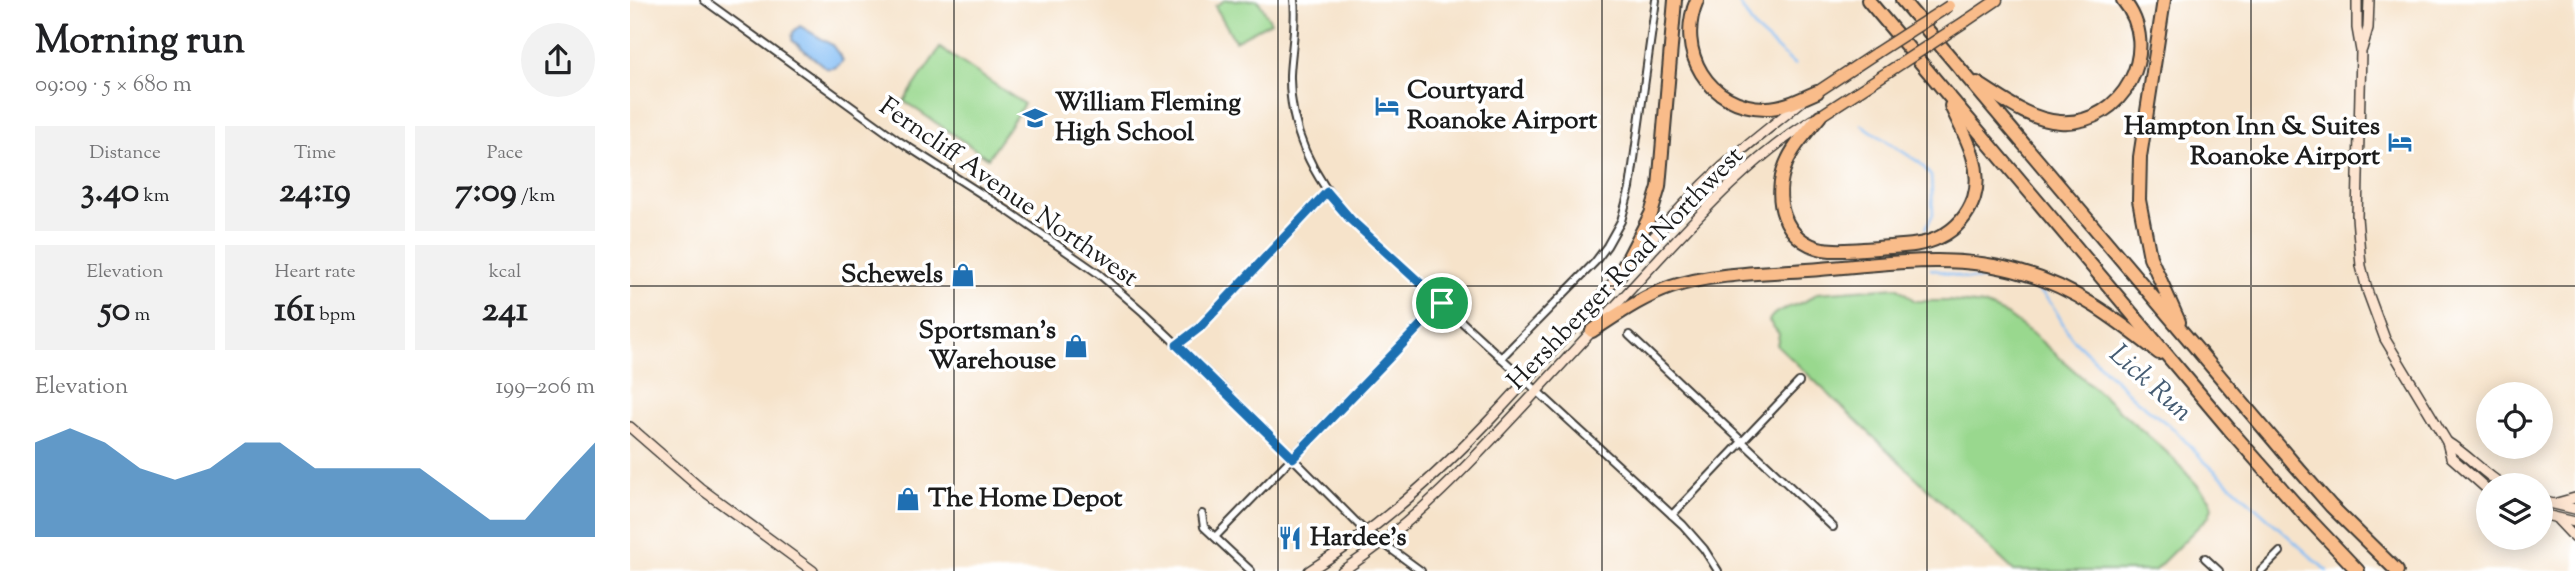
<!DOCTYPE html>
<html lang="en">
<head>
<meta charset="utf-8">
<style>
	:root { --surface:#fff; --page:#f2f2f2; --text:#202124; --muted:#757577; --accent:#1f6fb2 }
	body { margin:0; font-family:"Sorts Mill Goudy",serif; background:var(--page); color:var(--text); height:100vh; display:flex; flex-direction:column; font-size:26px; white-space:nowrap }
	* { box-sizing:border-box; margin:0 }
	p { font-size:23px; color:var(--muted) }
	.icon { flex:none; width:38px; height:38px; fill:none; stroke:currentColor; stroke-width:2; stroke-linecap:round; stroke-linejoin:round }
	.map { position:relative; flex:1; overflow:hidden }
	.side { display:flex; flex-direction:column; background:var(--surface); width:630px }
	.side>* { flex:none }
	.tools { position:absolute; left:1846px; top:382px; display:grid; gap:14px }
	.tools a { display:grid; place-items:center; width:77px; height:77px; border-radius:50%; background:var(--surface); box-shadow:0 4px 18px #0003; font-size:35px }
	.pin { position:absolute; display:grid; place-items:center; width:60px; height:60px; color:#fff; margin:-30px; border:4px solid #fff; border-radius:50%; box-shadow:0 2px 7px #0007 }
	.round { display:grid; place-items:center; flex:none; width:74px; height:74px; border-radius:37px; background:var(--page) }
	.summary { display:flex; align-items:center; justify-content:space-between; height:119px; padding:0 35px }
	h1 { font-size:38px; font-weight:700; line-height:52px }
	.stats { display:grid; grid-template-columns:repeat(3,1fr); gap:10px; height:119px; padding:7px 35px }
	.stats div { display:grid; align-content:center; border-radius:0px; background:var(--page); text-align:center }
	.stats b { font-size:35px; font-weight:700 }
	.stats small { font-size:19px; font-weight:400 }
	.stats p { font-size:19px }
	.chart { height:196px; padding:14px 35px }
	.chart p { display:flex; justify-content:space-between }
	.chart svg { width:100%; height:126px; margin-top:7px; fill:var(--accent); opacity:.7 }
	main { display:flex; flex:1; min-height:0 }
	.map>svg:first-child { display:block }
	.green { fill:#99d88e; stroke:#5a7a55; stroke-width:2 }
	.water { fill:#83bdf5; stroke:#506c88; stroke-width:2 }
	.lines { fill:none; stroke-linecap:round; stroke-linejoin:round }
	.stream { stroke:#83bdf5; stroke-width:2.5 }
	.street-casing { stroke:#3d3a36; stroke-width:10 }
	.secondary-casing { stroke:#3d3a36; stroke-width:12 }
	.primary-casing { stroke:#3d3a36; stroke-width:13 }
	.highway-casing { stroke:#3d3a36; stroke-width:16 }
	.street { stroke:#fff; stroke-width:6 }
	.secondary { stroke:#fde4d0; stroke-width:9 }
	.primary { stroke:#f9bc8a; stroke-width:10 }
	.highway { stroke:#f9bc8a; stroke-width:12 }
	.primary-bridge-casing { stroke:#3d3a36; stroke-width:13; stroke-linecap:butt }
	.primary-bridge { stroke:#f9bc8a; stroke-width:10 }
	.route-casing { stroke:#fff; stroke-width:14 }
	.route { stroke:#1f6fb2; stroke-width:9 }
	.grid { fill:none; stroke:#1c1c1c; stroke-width:2; stroke-opacity:0.55 }
	.labels { text-anchor:middle; dominant-baseline:central; stroke-width:7; stroke-linejoin:round; paint-order:stroke }
	.poi-label { font-size:26px; font-weight:bold; fill:#1c1c1c; stroke:#fff; text-anchor:start }
	.street-label { font-size:26px; fill:#1c1c1c; stroke:#fff }
	.water-label { font-size:28px; font-style:italic; fill:#455c73; stroke:#fff }
</style>
</head>
<body>
<main>
<section class="side">
<div class="summary"><div><h1>Morning run</h1><p>09:09 · 5 × 680 m</p></div><a class="round"><svg class="icon" aria-label="share" viewBox="0 0 24 24"><path d="M12 15V3M7 8l5-5 5 5M5 13v7h14v-7"/></svg></a></div>
<div class="stats">
<div><p>Distance</p><b>3.40<small> km</small></b></div>
<div><p>Time</p><b>24:19</b></div>
<div><p>Pace</p><b>7:09<small> /km</small></b></div>
</div>
<div class="stats">
<div><p>Elevation</p><b>50<small> m</small></b></div>
<div><p>Heart rate</p><b>161<small> bpm</small></b></div>
<div><p>kcal</p><b>241</b></div>
</div>
<div class="chart"><p><span>Elevation</span>199–206 m</p>
<svg viewBox="0 0 160 44" preserveAspectRatio="none"><path d="M0 44V11L10 6L20 11L30 20L40 24L50 20L60 11L70 11L80 20L90 20L100 20L110 20L120 29L130 38L140 38L150 24L160 11V44z"/></svg>
</div>
</section>
<div class="map">
<svg width="1945" height="571" viewBox="0 0 1945 571">
	<rect width="100%" height="100%" fill="#fff"/>
	<filter id="ink" filterUnits="userSpaceOnUse"><feTurbulence type="fractalNoise" baseFrequency=".0143" numOctaves="2"/><feDisplacementMap in="SourceGraphic" scale="14" xChannelSelector="R" yChannelSelector="G"/><feConvolveMatrix kernelMatrix="1 2 1 2 8 2 1 2 1" color-interpolation-filters="sRGB"/></filter>
	<filter id="wash" filterUnits="userSpaceOnUse"><feTurbulence type="fractalNoise" baseFrequency=".00686" numOctaves="4" result="noise"/><feDisplacementMap in="SourceGraphic" scale="28" xChannelSelector="R" yChannelSelector="G"/><feGaussianBlur stdDeviation="1.57" result="paint"/><feColorMatrix in="noise" values="0 0 0 0 0 0 0 0 0 0 0 0 0 0 0 0 0 1.4 0 .05"/><feComposite in="paint" operator="in"/></filter>
	<g filter="url(#wash)">
		<rect width="100%" height="100%" fill="#f6e3ca"/>
		<g class="green">
			<polygon points="595,0 628,0 641,22 605,41 585,6"/>
			<polygon points="310,48 394,104 358,158 274,101"/>
			<path d="M1267,287L1285,301H1318L1354,305L1377,315L1404,335L1540,455L1580,499L1582,507L1579,516L1524,571H1384L1147,345L1149,334L1139,321C1145,305 1173,308 1187,293Z"/>
		</g>
		<path class="water" d="M170,26L202,45L213,60C208,67 205,69 196,68L162,40L163,32Z"/>
		<g class="lines">
			<g class="stream">
				<polyline points="1107,0 1125,29 1165,65"/>
				<polyline points="1232,125 1290,163 1301,176 1303,214 1296,228"/>
				<path d="M1301,269C1315,272 1329,278 1343,279C1369,281 1401,278 1419,301C1428,312 1433,326 1442,338L1505,399L1545,430L1574,461L1697,571"/>
			</g>
		</g>
	</g>
	<g filter="url(#ink)">
		<g class="lines">
			<g class="street-casing">
				<g id="street">
					<polyline points="74,0 269,141 378,211 469,274 513,312 592,387 731,527 791,571"/>
					<path d="M664,0C667,25 661,50 660,75C659,132 684,179 721,220L1053,525L1074,549L1088,571"/>
					<polyline points="999,335 1203,527"/>
					<polyline points="547,345 577,320 697,193"/>
					<polyline points="871,358 965,262 977,246 991,221 1000,188 1026,0"/>
					<polyline points="572,514 574,527 621,571"/>
					<polyline points="1042,515 1169,382"/>
					<polyline points="585,537 812,303"/>
					<polyline points="1575,558 1589,571"/>
					<polyline points="1631,571 1650,552"/>
				</g>
			</g>
			<g class="secondary-casing">
				<g id="secondary">
					<polyline points="1727,0 1727,28 1731,51 1727,217 1731,266 1738,293 1755,339 1817,442 1821,457 1858,490"/>
					<polyline points="1732,49 1738,28 1739,0"/>
					<polyline points="0,427 70,488 183,571"/>
					<path d="M1817,442C1837,454 1853,473 1873,485"/>
					<polyline points="1911,501 1945,509"/>
					<polyline points="1927,503 1945,498"/>
					<polyline points="1911,514 1945,522"/>
					<polyline points="1928,520 1945,538"/>
					<path d="M679,571C704,555 730,538 753,519C871,425 961,299 1066,192C1098,159 1136,131 1171,102"/>
					<path d="M712,571C787,522 846,457 906,392C945,350 983,308 1022,266C1071,213 1120,159 1182,120"/>
				</g>
			</g>
			<g class="primary-casing">
				<g id="primary">
					<polyline points="1336,21 1367,0"/>
					<polyline points="1187,92 1246,53"/>
					<polyline points="1190,116 1258,72"/>
				</g>
			</g>
			<g class="highway-casing">
				<g id="highway">
					<path d="M1067,0C1045,51 1078,108 1136,108C1154,108 1171,99 1187,92"/>
					<polyline points="1238,0 1600,430 1674,514 1728,571"/>
					<polyline points="1272,0 1664,464 1701,506 1767,571"/>
					<polyline points="1534,0 1510,157 1509,200 1520,257 1549,322"/>
					<path d="M1347,83C1373,99 1399,120 1430,122C1493,126 1534,49 1493,0"/>
					<path d="M1190,116C1178,131 1163,146 1156,164C1142,198 1153,241 1193,249C1211,252 1229,249 1247,248C1267,246 1291,247 1310,237C1326,229 1338,215 1344,198C1354,166 1334,134 1321,106"/>
					<polyline points="990,274 1021,214 1029,187 1045,0"/>
					<path d="M962,331C987,315 1012,297 1041,287C1084,273 1132,273 1177,270C1250,265 1322,251 1393,273C1446,288 1487,320 1529,353"/>
				</g>
			</g>
			<use href="#street" class="street"/>
			<use href="#secondary" class="secondary"/>
			<use href="#primary" class="primary"/>
			<use href="#highway" class="highway"/>
			<g class="primary-bridge-casing">
				<g id="primary-bridge">
					<polyline points="1246,53 1319,6"/>
					<polyline points="1258,72 1336,21"/>
				</g>
			</g>
			<use href="#primary-bridge" class="primary-bridge"/>
		</g>
	</g>
	<g class="lines" filter="url(#ink)">
		<g class="route-casing">
			<polygon id="route" points="697,192 721,220 812,303 663,458 547,345 569,328"/>
		</g>
		<use href="#route" class="route"/>
	</g>
	<path class="grid" d="M324,0V571M648,0V571M972,0V571M1297,0V571M1621,0V571M0,286H1945"/>
	<defs>
		<g id="hotel-bare" transform="scale(1.89)"><path d="M-6-4.5h1.5V1H6V5H4.5V3h-9V5H-6ZM-4 0a1.8 1.8 0 1 1 3.6 0ZM.5 0V-2.5h3Q6-2.5 6 0Z" fill="#1f6fb2" stroke="#fff" stroke-width="2.5" paint-order="stroke"/></g>
		<g id="school-bare" transform="scale(1.89)"><path d="M0-5L7-2L0 1L-7-2ZM-4 1L0 2.5L4 1V4Q0 6-4 4Z" fill="#1f6fb2" stroke="#fff" stroke-width="2.5" paint-order="stroke"/></g>
		<g id="shop-bare" transform="scale(1.89)"><path d="M-5-2.5h2.3a2.7 3.5 0 0 1 5.4 0H5L5.5 6h-11ZM-1.5-2.5h3a1.5 2.3 0 0 0-3 0Z" fill="#1f6fb2" stroke="#fff" stroke-width="2.5" paint-order="stroke"/></g>
		<g id="restaurant-bare" transform="scale(1.89)"><path d="M-5-6h1v4h1v-4h1v4h1v-4h1v5L-1.5 .5V6h-2V.5L-5-1ZM5-6V6H3V1.5H1.5Q1.5-4 5-6Z" fill="#1f6fb2" stroke="#fff" stroke-width="2.5" paint-order="stroke"/></g>
	</defs>
	<g fill-rule="evenodd">
		<use href="#hotel-bare" x="757" y="106"/>
		<use href="#school-bare" x="405" y="118"/>
		<use href="#hotel-bare" x="1770" y="142"/>
		<use href="#shop-bare" x="333" y="275"/>
		<use href="#shop-bare" x="446" y="346"/>
		<use href="#shop-bare" x="278" y="499"/>
		<use href="#restaurant-bare" x="660" y="538"/>
	</g>
	<g class="labels">
		<g class="poi-label">
			<text x="777" y="91">Courtyard<tspan x="777" dy="30">Roanoke Airport</tspan></text>
			<text x="425" y="103">William Fleming<tspan x="425" dy="30">High School</tspan></text>
			<text x="1750" y="127" text-anchor="end">Hampton Inn &amp; Suites<tspan x="1750" dy="30">Roanoke Airport</tspan></text>
			<text x="313" y="275" text-anchor="end">Schewels</text>
			<text x="426" y="331" text-anchor="end">Sportsman's<tspan x="426" dy="30">Warehouse</tspan></text>
			<text x="298" y="499">The Home Depot</text>
			<text x="680" y="538">Hardee's</text>
		</g>
		<g class="street-label">
			<text transform="translate(378 193) rotate(35)">Ferncliff Avenue Northwest</text>
			<text transform="translate(996 269) rotate(-46)">Hershberger Road Northwest</text>
		</g>
		<g class="water-label">
			<text transform="translate(1520 384) rotate(42)">Lick Run</text>
		</g>
	</g>
</svg>
<div class="tools">
<a><svg class="icon" aria-label="locate" viewBox="0 0 24 24"><circle cx="12" cy="12" r="6"/><path d="M12 2v4M12 18v4M2 12h4M18 12h4"/></svg></a>
<a><svg class="icon" aria-label="layers" viewBox="0 0 24 24"><path d="M12 4l9 5-9 5-9-5zM3 14l9 5 9-5"/></svg></a>
</div>
<div class="pin" style="left:812px;top:303px;background:#1e9e55"><svg class="icon" aria-label="arrive" viewBox="0 0 24 24"><path d="M6 21V4h12l-3 4 3 4H6"/></svg></div>
</div>
</main>
</body>
</html>
